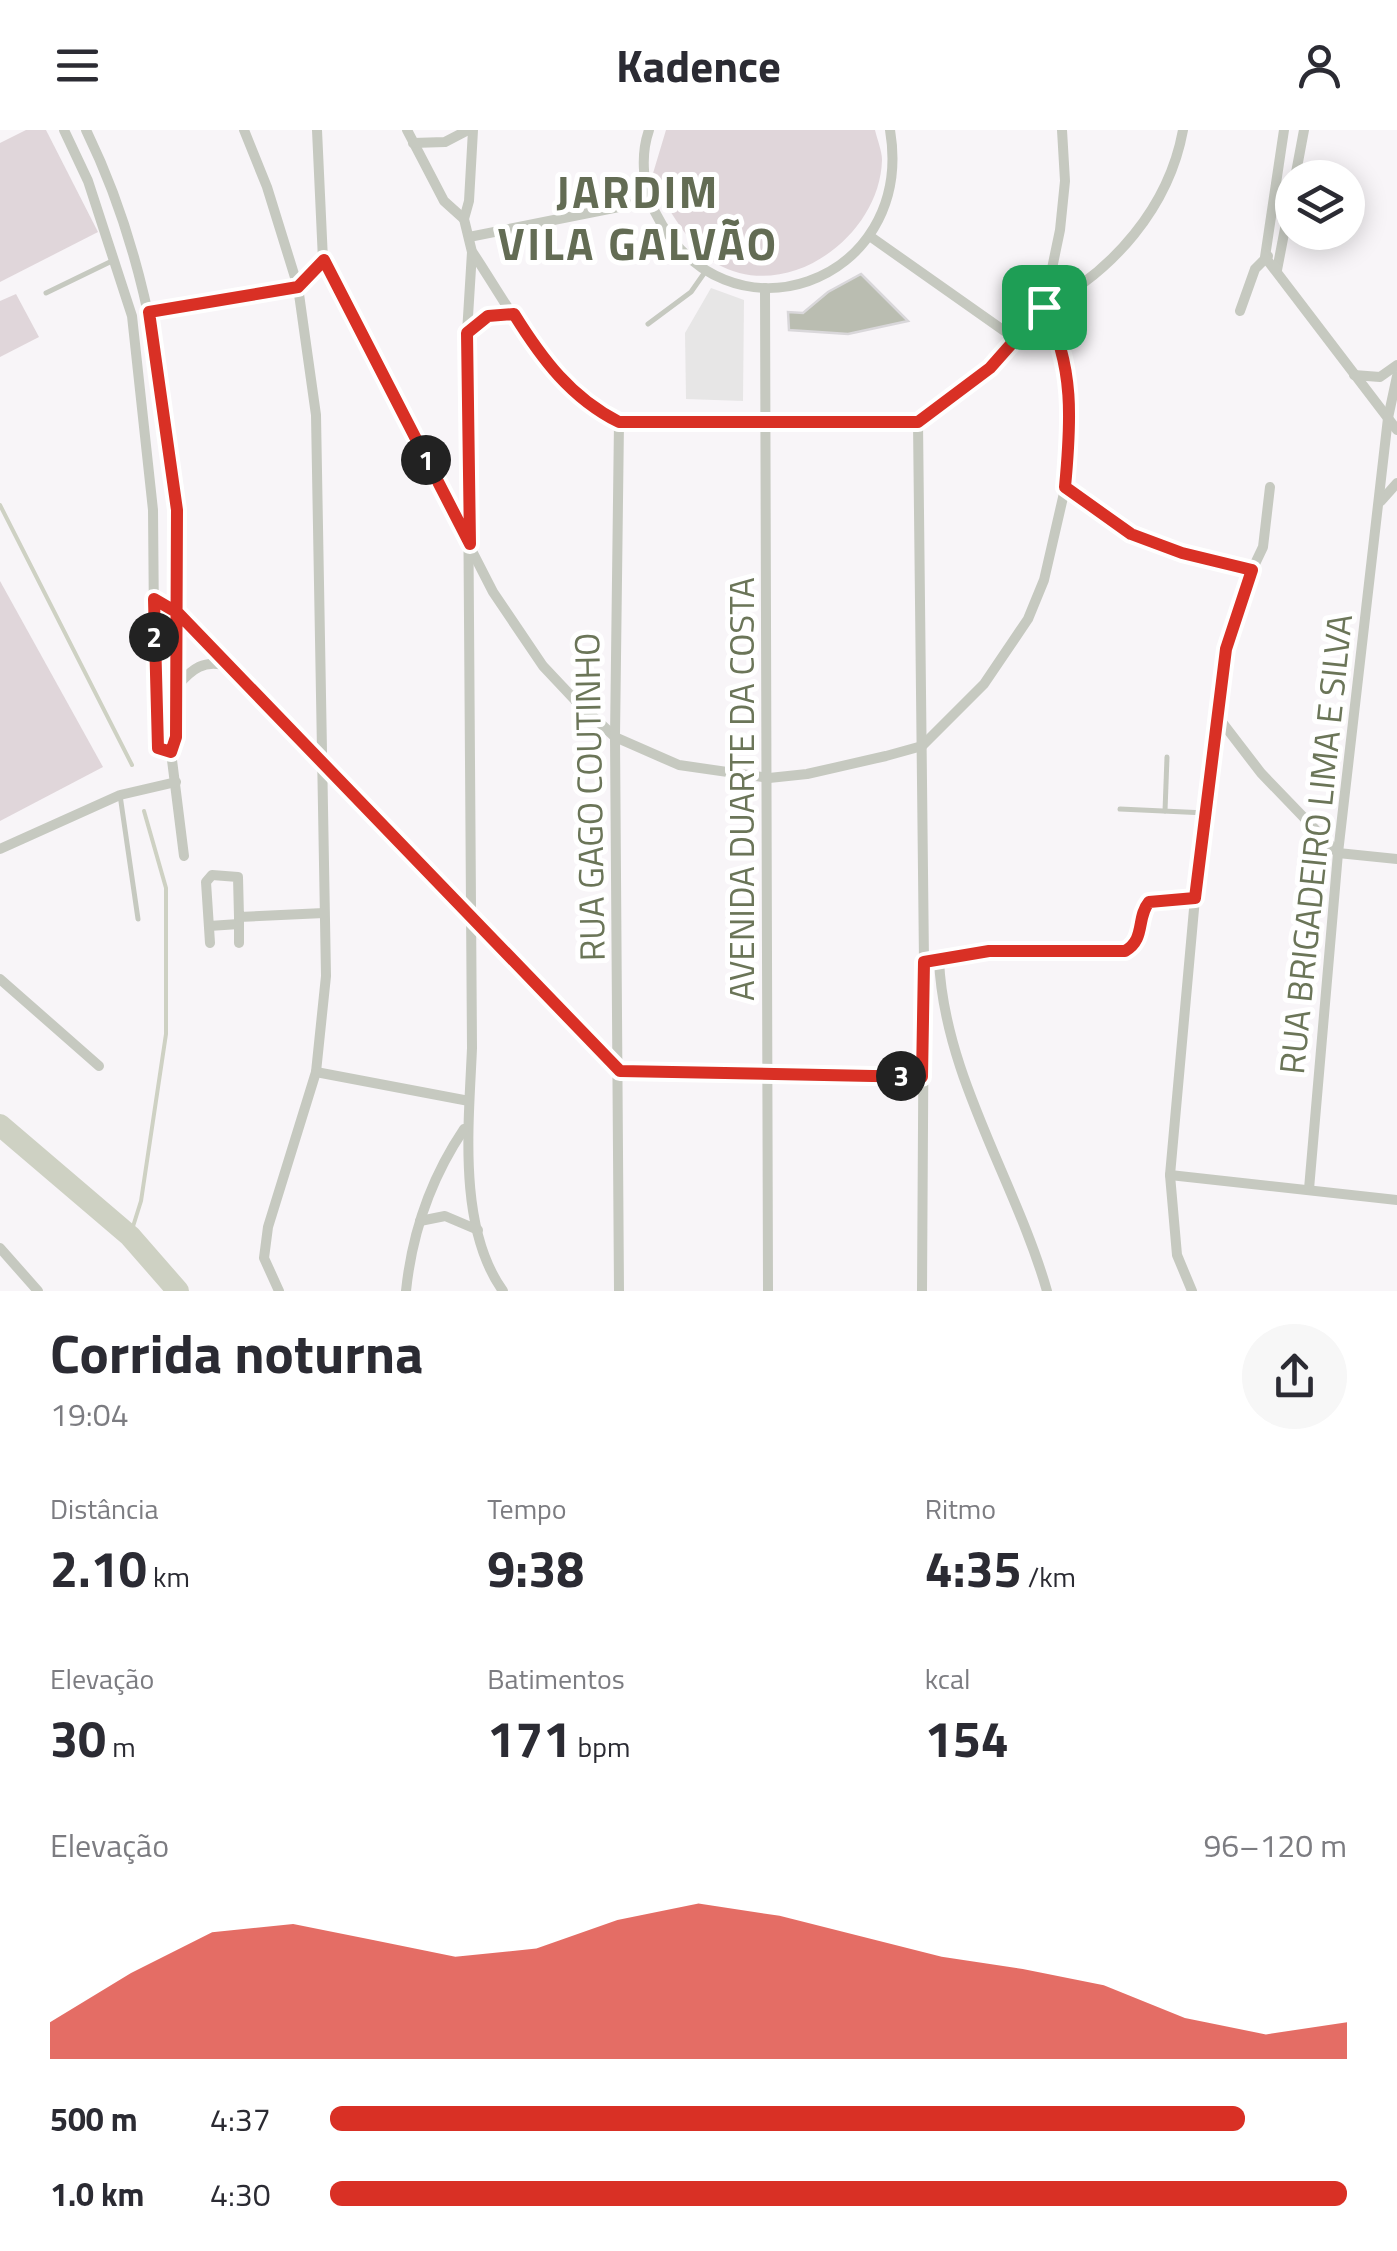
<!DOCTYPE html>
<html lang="pt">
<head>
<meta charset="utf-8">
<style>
	:root { --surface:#fff; --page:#f7f7f7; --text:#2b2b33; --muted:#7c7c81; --accent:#d93025 }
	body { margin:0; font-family:"Titillium Web",sans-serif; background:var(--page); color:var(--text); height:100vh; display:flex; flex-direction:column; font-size:38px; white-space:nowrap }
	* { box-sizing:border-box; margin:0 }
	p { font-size:32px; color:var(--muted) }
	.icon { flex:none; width:55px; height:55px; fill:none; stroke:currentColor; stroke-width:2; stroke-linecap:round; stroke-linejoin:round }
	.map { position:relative; height:1161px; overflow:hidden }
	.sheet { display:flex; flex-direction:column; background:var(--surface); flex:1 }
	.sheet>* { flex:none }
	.fabs { position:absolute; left:1275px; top:30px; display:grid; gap:20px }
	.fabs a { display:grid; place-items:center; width:90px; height:90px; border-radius:50%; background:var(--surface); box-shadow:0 5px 25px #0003; font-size:50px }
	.pin { position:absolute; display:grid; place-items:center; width:85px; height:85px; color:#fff; margin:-42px; border-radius:20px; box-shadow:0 5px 15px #0006 }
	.km { position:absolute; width:50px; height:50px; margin:-25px; border-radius:50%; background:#222; color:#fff; font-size:28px; line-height:50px; text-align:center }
	.round { display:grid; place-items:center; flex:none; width:105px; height:105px; border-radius:52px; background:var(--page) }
	.headline { display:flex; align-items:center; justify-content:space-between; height:170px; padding:0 50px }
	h1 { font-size:55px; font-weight:700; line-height:75px }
	.stats { display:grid; grid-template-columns:repeat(3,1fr); gap:15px; height:170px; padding:10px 50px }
	.stats div { display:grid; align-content:center }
	.stats b { font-size:50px; font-weight:700 }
	.stats small { font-size:28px; font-weight:400 }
	.stats p { font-size:28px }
	.chart { height:280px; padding:20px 50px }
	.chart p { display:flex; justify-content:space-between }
	.chart svg { width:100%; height:180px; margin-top:10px; fill:var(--accent); opacity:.7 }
	ul { padding:0 50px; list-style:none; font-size:32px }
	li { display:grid; grid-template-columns:160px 120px 1fr; align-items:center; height:75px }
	li i { height:25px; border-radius:12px; background:var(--accent) }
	header { display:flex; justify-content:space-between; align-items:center; height:130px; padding:0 50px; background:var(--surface); font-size:45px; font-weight:700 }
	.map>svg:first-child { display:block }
	.built { fill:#e7e6e6 }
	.green { fill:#e0d6da }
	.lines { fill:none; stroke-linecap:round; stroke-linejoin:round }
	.stream { stroke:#ced1c3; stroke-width:4 }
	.river { stroke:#ced1c3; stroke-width:22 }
	.building { fill:#babdb1; stroke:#d9d7da; stroke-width:2.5 }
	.service { stroke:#c6c9c0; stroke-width:5 }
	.minor { stroke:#c6c9c0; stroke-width:10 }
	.route-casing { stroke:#fff; stroke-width:20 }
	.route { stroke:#d93025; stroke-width:12 }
	.labels { text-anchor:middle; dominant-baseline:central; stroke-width:10; stroke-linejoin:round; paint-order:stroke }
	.street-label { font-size:35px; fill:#6b7558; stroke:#fff }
	.district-label { font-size:45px; font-weight:bold; letter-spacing:2.5px; fill:#636c54; stroke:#fff }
</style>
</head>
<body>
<header><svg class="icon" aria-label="menu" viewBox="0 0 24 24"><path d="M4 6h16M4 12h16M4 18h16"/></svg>Kadence<svg class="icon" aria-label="person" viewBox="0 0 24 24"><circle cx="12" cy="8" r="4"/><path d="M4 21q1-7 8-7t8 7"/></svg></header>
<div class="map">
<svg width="1397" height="1161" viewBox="0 0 1397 1161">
	<rect width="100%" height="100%" fill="#f8f5f8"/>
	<polygon class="built" points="711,158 744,170 743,271 686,269 685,203"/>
	<g class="green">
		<polygon points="26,0 46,0 98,102 0,152 0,13"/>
		<path d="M666,0H875C877,9 882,21 882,30C880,106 788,174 717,134C689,118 668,76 651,50Z"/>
		<polygon points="16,164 39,207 0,227 0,171"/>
		<polygon points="0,451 103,637 0,691"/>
	</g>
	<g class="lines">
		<g class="stream">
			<polyline points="0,375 132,635"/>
			<polyline points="130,1106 141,1071 166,904 166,758 144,681"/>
		</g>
		<polyline class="river" points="0,995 130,1106 178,1161"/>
	</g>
	<polygon class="building" points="861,144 908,191 848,204 789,200 788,182 803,183 828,162"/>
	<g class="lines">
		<g class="service">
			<polyline points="46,163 114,130"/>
			<polyline points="648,194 691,162 705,142"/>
			<polyline points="1065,357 1131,404 1182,423 1251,439"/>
			<polyline points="120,665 138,789"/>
			<polyline points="1120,679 1206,683"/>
			<polyline points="1165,681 1167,627"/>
		</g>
		<g class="minor">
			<polyline points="64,0 88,51 132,186 153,380 155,609 160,622 171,622"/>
			<path d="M86,0C178,188 178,402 177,607L171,622L184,726"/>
			<polyline points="244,0 267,57 298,157 316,285 326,846 316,942 268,1097 264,1128 279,1161"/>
			<polyline points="317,0 323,130 493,462 543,536 575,570 615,607 679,635 769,648 807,644 886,626 922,616 984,554 1028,489 1044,450 1064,363 1069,257 1061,215 1044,177"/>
			<polyline points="407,0 444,71 464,89"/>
			<path d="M473,0L469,71L464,89L472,122L467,203L472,918C469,992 457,1097 503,1161"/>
			<path d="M649,0C640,26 643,58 655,82C724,221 916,155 890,0"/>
			<polyline points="1284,0 1265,127 1397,300"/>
			<polyline points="413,13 445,12 468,0"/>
			<polyline points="1295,48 1304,0"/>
			<polyline points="469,107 649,71"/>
			<polyline points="871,107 1017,210"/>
			<path d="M473,123C514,185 550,258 619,292H918L939,279L990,238L1044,177L1060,100L1065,51L1062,0"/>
			<polyline points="1277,140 1292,62"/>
			<polyline points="765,158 768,1161"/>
			<path d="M1044,177C1113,142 1169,77 1183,0"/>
			<polyline points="1240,181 1255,139 1268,126"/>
			<polyline points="149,182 298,157 323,130"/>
			<polyline points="468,202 488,186 514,184"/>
			<polyline points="1354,245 1380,247 1397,235"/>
			<polyline points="918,292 924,832 922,1161"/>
			<polyline points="1381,371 1397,353"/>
			<polyline points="154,469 178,483 620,941 923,947"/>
			<path d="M178,555C192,539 204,529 227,536"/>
			<polyline points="1218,587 1261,643 1338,723 1397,729"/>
			<polyline points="0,719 120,665 176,652"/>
			<polyline points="239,788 239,813"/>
			<polyline points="209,796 239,794"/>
			<polyline points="210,813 206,752 212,745 238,747 239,787 324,783"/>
			<path d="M935,830L989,821H1125C1146,809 1136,789 1149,772L1195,768"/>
			<path d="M939,830C944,946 1016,1052 1047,1161"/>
			<polyline points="0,849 99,936"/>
			<polyline points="316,942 469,971"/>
			<polyline points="1170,1045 1397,1070"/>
			<polyline points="1309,1059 1338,723 1388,288 1397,246"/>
			<polyline points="420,1091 445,1086 478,1100"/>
			<polyline points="0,1118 38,1161"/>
			<path d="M406,1161C412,1103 431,1048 464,999"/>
			<polyline points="619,1161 615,607 619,292"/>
			<polyline points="1192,1161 1177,1125 1170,1045 1195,768 1226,519 1243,459 1263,417 1270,357"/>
		</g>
	</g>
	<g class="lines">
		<g class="route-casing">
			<path id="route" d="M1044,177L990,238L918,292H619C571,268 542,229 514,184L488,186L467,203L470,414L324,130L298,157L149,182L177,380L176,607L171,622L158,618L154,469L178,483L620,941L922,947L924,832L989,821H1125C1146,809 1136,788 1149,772L1195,768L1226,519L1252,440L1182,423L1131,404L1065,357C1071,293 1075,235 1044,177"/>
		</g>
		<use href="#route" class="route"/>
	</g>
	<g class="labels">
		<g class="street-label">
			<text transform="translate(741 659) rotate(-90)">AVENIDA DUARTE DA COSTA</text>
			<text transform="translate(589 667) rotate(-91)">RUA GAGO COUTINHO</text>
			<text transform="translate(1315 714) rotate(-84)">RUA BRIGADEIRO LIMA E SILVA</text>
		</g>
		<g class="district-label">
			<text x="638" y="61">JARDIM<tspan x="638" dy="52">VILA GALVÃO</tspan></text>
		</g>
	</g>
</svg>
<div class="fabs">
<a><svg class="icon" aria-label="layers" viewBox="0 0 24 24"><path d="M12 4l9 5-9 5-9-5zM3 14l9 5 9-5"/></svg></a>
</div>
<div class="pin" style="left:1044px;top:177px;background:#1e9e55"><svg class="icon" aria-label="arrive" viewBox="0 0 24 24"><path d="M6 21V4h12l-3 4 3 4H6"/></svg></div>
<b class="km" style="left:426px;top:330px">1</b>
<b class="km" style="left:154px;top:507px">2</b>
<b class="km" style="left:901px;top:946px">3</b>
</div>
<section class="sheet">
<div class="headline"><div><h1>Corrida noturna</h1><p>19:04</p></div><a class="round"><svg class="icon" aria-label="share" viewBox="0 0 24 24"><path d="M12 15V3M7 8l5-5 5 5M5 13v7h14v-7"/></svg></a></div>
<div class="stats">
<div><p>Distância</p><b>2.10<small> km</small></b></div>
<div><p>Tempo</p><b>9:38</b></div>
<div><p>Ritmo</p><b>4:35<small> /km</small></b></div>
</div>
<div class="stats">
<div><p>Elevação</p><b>30<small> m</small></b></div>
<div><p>Batimentos</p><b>171<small> bpm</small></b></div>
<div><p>kcal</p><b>154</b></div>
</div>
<div class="chart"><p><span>Elevação</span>96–120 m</p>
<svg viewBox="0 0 160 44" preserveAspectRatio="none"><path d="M0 44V35L10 23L20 13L30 11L40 15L50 19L60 17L70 10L80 6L90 9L100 14L110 19L120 22L130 26L140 34L150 38L160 35V44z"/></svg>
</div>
<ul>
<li><b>500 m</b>4:37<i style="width:90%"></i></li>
<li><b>1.0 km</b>4:30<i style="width:100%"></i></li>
</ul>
</section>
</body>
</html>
